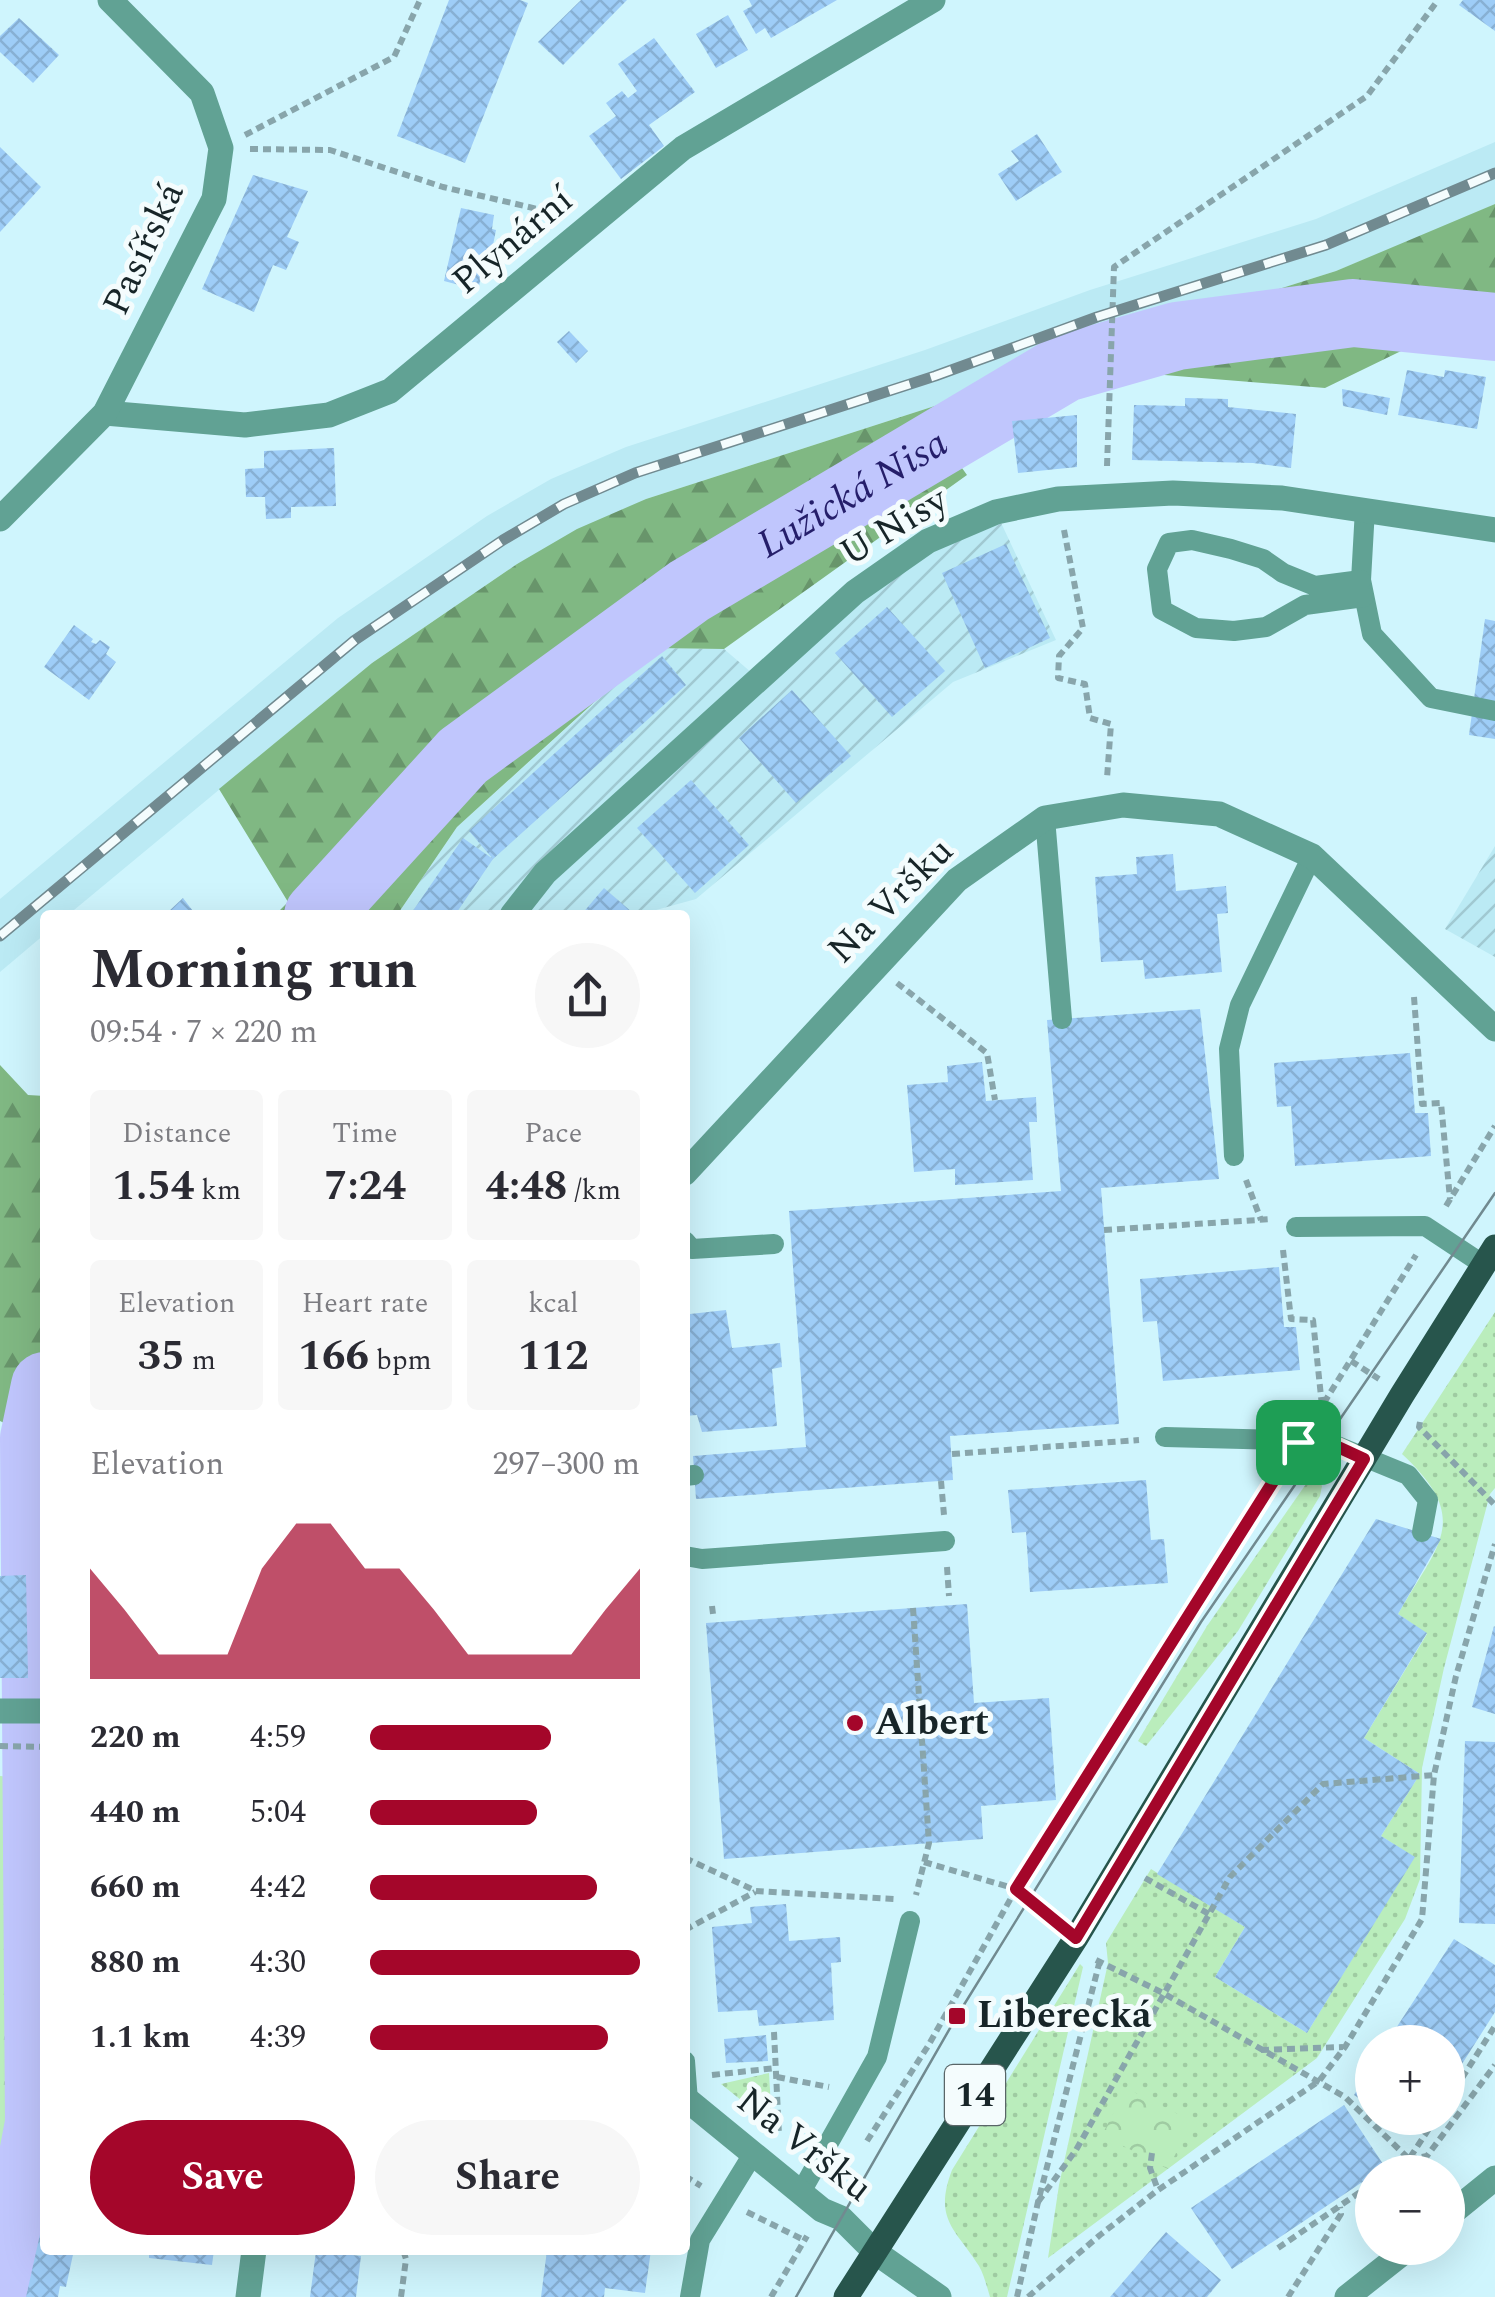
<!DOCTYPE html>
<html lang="en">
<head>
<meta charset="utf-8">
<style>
	:root { --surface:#fff; --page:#f7f7f7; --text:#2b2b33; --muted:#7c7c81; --accent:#a4062a }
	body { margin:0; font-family:Spectral,serif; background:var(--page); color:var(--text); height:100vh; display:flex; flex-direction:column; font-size:38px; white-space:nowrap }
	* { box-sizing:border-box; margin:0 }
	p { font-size:32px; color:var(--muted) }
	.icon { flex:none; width:55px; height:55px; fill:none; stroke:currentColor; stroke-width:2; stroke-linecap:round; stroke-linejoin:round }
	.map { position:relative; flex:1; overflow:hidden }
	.drawer { position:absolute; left:40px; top:910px; width:650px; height:1345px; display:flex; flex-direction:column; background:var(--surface); border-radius:10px; box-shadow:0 10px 40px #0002 }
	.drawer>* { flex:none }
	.tools { position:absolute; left:1355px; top:2025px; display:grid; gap:20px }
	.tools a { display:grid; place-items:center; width:110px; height:110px; border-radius:50%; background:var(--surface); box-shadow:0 10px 40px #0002; font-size:50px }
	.pin { position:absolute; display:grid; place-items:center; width:85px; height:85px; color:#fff; margin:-42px; border-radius:20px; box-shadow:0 5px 15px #0006 }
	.round { display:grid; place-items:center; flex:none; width:105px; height:105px; border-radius:52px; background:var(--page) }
	.summary { display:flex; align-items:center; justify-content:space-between; height:170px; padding:0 50px }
	h1 { font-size:55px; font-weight:700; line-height:75px }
	.metrics { display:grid; grid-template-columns:repeat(3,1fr); gap:15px; height:170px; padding:10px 50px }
	.metrics div { display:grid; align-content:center; border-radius:10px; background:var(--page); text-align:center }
	.metrics b { font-size:42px; font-weight:700 }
	.metrics small { font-size:28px; font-weight:400 }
	.metrics p { font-size:28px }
	.chart { height:280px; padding:20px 50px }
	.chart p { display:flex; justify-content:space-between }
	.chart svg { width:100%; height:180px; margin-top:10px; fill:var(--accent); opacity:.7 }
	.cta { display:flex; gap:20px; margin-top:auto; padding:20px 50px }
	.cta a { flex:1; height:115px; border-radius:60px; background:var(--accent); color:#fff; font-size:40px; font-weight:700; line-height:115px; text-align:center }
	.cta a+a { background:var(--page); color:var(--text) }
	ul { padding:0 50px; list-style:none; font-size:32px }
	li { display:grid; grid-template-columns:160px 120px 1fr; align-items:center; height:75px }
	li i { height:25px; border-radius:12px; background:var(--accent) }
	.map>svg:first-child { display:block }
	.built { fill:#bbeaf4 }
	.industrial { fill:url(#industrial-furrows) }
	.grass { fill:url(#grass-dots) }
	.forest { fill:url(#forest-firs) }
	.park { fill:url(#park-crowns) }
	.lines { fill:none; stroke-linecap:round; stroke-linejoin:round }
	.river { stroke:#c0c6fd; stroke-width:68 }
	.building { fill:url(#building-cross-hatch) }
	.path { stroke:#88a5ab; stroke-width:6; stroke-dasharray:8 5; stroke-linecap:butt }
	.lane { stroke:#61a294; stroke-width:20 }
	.street { stroke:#61a294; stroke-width:25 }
	.primary { stroke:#27554c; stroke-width:25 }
	.tram { stroke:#718a90; stroke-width:2.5 }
	.rail-casing { stroke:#718a90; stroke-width:11 }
	.rail { stroke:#f4fcfd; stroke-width:8; stroke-dasharray:22; stroke-linecap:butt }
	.route-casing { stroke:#fff; stroke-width:20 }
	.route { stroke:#a4062a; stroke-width:12 }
	.poi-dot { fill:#a4062a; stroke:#f4fcfd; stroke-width:4 }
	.labels { text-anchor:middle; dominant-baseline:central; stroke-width:10; stroke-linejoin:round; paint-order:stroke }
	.shield { fill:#f4fcfd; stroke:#596668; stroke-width:2.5 }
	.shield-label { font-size:35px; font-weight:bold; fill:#172528 }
	.street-label { font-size:38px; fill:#172528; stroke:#f4fcfd }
	.poi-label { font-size:38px; font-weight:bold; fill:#172528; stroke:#f4fcfd; text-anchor:start }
	.water-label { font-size:40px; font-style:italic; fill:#251e6a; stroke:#f4fcfd }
</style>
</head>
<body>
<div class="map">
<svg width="1495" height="2297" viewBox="0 0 1495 2297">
	<defs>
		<pattern id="industrial-furrows" width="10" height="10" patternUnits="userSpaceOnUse" patternTransform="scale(2.5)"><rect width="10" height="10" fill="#bbeaf4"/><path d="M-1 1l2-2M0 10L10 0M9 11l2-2" fill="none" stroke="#a0c9d1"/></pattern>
		<pattern id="grass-dots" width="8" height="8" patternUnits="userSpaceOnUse" patternTransform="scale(2.5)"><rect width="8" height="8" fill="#baedbc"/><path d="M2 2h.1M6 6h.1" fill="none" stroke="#9fcba2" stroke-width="1.8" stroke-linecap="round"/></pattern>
		<pattern id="forest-firs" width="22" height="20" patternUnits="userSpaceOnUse" patternTransform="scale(2.5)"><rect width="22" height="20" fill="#80b883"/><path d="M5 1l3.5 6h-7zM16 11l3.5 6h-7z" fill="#68956b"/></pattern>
		<pattern id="park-crowns" width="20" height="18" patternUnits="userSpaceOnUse" patternTransform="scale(2.5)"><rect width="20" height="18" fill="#baedbc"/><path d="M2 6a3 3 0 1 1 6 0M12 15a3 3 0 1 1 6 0" fill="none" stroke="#9fcba2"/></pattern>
		<pattern id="building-cross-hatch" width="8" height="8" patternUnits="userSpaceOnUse" patternTransform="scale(2.5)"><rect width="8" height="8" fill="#9ecdf7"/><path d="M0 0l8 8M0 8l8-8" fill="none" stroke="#87b0d4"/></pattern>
	</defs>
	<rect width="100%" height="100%" fill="#cff5fd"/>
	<polygon class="built" points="1495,142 1495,204 1444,227 1336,271 1107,343 944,403 646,499 517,564 372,663 68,915 45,915 45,934 0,972 0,899 338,618 487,516 551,479 626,447 925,350 1090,290 1316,219"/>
	<g class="industrial">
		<polygon points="996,512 1056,640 953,682 696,899 638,915 397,915 457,827 655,648 724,649 759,679 855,591"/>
		<polygon points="1495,846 1495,957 1445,929"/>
	</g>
	<g class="grass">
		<path d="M1495,1312V1488L1490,1494L1444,1668L1422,1768L1420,1879L1405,1919L1317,2058L1048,2258L1059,2185L1108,1963L1106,1943L1151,1869L1245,1927L1215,1977L1307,2033L1414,1857L1381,1836L1420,1774L1364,1738L1427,1634L1398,1614C1438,1544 1473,1520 1402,1454Z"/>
		<polygon points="1313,1474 1322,1486 1320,1496 1238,1631 1146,1746 1138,1741 1207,1626"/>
		<path d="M1080,1964L1083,1967L1007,2297H990C987,2287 984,2275 979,2266C956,2229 933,2220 952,2170Z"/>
		<polygon points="769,2073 772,2125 721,2084"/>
	</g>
	<g class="forest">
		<polygon points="1495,204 1495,342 1434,335 1325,388 1103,370 952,454 967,475 724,649 654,648 457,827 397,915 275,915 288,902 219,789 372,663 517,564 577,529 646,499 944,403 1107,343 1336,271"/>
		<polygon points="0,1065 28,1095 45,1096 45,1443 0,1421"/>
	</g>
	<g class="park">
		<polygon points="0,1776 13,1777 12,2176 0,2232"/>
		<polygon points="1126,2088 1192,2121 1168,2169 1102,2135"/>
	</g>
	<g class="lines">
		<g class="river">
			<path id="s1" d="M318,915L463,756L689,591L1065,368L1177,336L1353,313L1495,327"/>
			<polyline points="6,2297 39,2123 34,1438 45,1386"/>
		</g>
	</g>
	<g class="building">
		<polygon points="449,0 520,0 528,3 465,163 397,136"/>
		<polygon points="581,0 627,0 563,65 538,42"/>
		<polygon points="749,0 837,0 771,38 765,28 756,34 743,11 752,6"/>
		<polygon points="1463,0 1495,0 1495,31 1459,5"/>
		<polygon points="728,15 748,50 716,68 696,34"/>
		<polygon points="19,18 59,55 33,83 0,52 0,36"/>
		<polygon points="654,38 695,92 649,125 664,146 621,179 589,136 616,116 606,103 622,91 628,98 637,91 618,64"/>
		<polygon points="1037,134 1062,172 1016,201 998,174 1019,161 1011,151"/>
		<polygon points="0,147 41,187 0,232"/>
		<polygon points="253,175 308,191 287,237 299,242 286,270 273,265 254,312 202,289"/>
		<polygon points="461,208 494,215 492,229 496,230 493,245 499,246 497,256 487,254 478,290 444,281"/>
		<polygon points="569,331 588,351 576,363 557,342"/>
		<polygon points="1407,370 1444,377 1445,370 1486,377 1477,429 1398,415"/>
		<polygon points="1342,389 1390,398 1387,415 1343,406"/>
		<polygon points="1185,398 1228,399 1228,407 1296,414 1291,468 1253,463 1132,460 1134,405 1185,406"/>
		<polygon points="1077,415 1077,467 1018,473 1012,421"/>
		<polygon points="334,448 336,506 291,507 291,518 266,519 265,497 246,497 245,469 264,468 264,451"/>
		<polygon points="1006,544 1050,638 985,668 942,573"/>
		<polygon points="887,607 945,671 892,717 835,653"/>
		<polygon points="1485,619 1495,621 1495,739 1469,735"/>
		<polygon points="74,625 93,639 91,642 96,644 100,640 110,647 106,654 116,662 89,700 44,667"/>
		<polygon points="662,656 686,685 493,859 455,915 410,915 463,838 493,859 469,831"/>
		<polygon points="792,690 851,756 796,803 739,738"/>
		<polygon points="691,780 749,845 695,893 637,828"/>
		<polygon points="1173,854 1176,891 1226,886 1228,913 1217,914 1222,972 1145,979 1143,960 1101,962 1095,877 1137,874 1136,857"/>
		<polygon points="604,888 633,913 631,915 581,915"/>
		<polygon points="183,898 196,915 160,915 168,912"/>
		<polygon points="1200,1009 1219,1179 1101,1188 1119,1424 950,1436 953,1480 696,1499 693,1456 806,1447 789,1211 1061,1191 1047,1020"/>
		<polygon points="1410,1053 1415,1113 1428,1113 1431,1156 1295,1166 1291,1106 1277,1107 1274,1063"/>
		<polygon points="982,1062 986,1101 1036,1097 1037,1122 1029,1122 1033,1180 955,1185 955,1169 914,1172 907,1085 948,1082 947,1066"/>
		<polygon points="1279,1267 1284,1327 1296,1327 1300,1370 1163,1381 1157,1321 1143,1322 1140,1279"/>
		<polygon points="726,1310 732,1348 780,1343 782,1367 772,1369 777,1426 702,1432 697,1415 685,1416 685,1331 690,1330 690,1314"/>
		<polygon points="1146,1480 1151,1540 1164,1539 1168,1583 1030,1592 1026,1532 1012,1533 1008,1490"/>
		<polygon points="1376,1519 1441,1539 1398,1614 1427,1633 1364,1738 1420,1774 1381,1836 1415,1857 1307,2033 1215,1977 1245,1927 1157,1874"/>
		<polygon points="26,1575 28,1678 0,1678 0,1576"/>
		<polygon points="967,1604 974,1703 1049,1698 1056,1800 981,1806 983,1839 724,1859 706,1623"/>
		<polygon points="1494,1626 1495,1627 1495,1714 1472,1707"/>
		<polygon points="1465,1741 1495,1742 1495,1924 1459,1923"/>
		<polygon points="786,1904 789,1941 840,1937 841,1962 831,1963 834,2020 759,2026 757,2010 718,2012 712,1927 752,1923 750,1907"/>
		<polygon points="1454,1939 1495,1965 1495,2012 1448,2086 1448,2042 1387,2042"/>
		<polygon points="766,2035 768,2061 726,2063 724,2039"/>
		<polygon points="1372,2066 1372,2107 1354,2095"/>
		<polygon points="1344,2105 1385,2167 1232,2269 1191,2208"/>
		<polygon points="1390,2118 1427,2118 1416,2134"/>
		<polygon points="43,2221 45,2250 74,2250 66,2287 60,2286 58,2297 26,2297"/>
		<polygon points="1166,2232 1221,2280 1207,2297 1110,2297"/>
		<polygon points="149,2250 214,2250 212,2265 149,2258"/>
		<polygon points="547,2250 651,2250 645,2293 605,2288 604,2297 541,2297"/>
		<polygon points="316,2251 361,2256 356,2297 310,2297"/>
	</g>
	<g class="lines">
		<g class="path">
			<polyline points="245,135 394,57 420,0"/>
			<polyline points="250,149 330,150 443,187 559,214"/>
			<polyline points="1107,466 1114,267 1367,96 1438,0"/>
			<polyline points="1064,530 1083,628 1059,656 1058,678 1085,684 1090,718 1111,724 1107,778"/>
			<polyline points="897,983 987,1053 995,1100"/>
			<polyline points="1414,997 1422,1104 1441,1103 1450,1199"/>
			<polyline points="1246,1180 1261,1220"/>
			<polyline points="1446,1206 1495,1126"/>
			<polyline points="1104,1230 1272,1219"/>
			<polyline points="1283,1250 1291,1319 1313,1320 1322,1406"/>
			<polyline points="1351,1361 1379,1379"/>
			<polyline points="1317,1414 1416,1255"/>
			<polyline points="1420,1422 1419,1427 1495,1505"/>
			<polyline points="952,1454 1139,1440"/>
			<polyline points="941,1481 944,1515"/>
			<polyline points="947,1567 949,1596"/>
			<polyline points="712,1606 713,1614"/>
			<polyline points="913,1608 929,1843 916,1895"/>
			<polyline points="0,1746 45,1747"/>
			<polyline points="685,1858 756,1891 894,1899"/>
			<polyline points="924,1862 1016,1889 1055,1920"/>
			<polyline points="1145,1878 1209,1914"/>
			<polyline points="685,1930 755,1892"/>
			<polyline points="1096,1960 1163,1993 1345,2097 1409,2159"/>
			<polyline points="774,2032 779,2135"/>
			<polyline points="1261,2050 1343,2047"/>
			<polyline points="712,2075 776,2068"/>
			<polyline points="777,2077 829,2087"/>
			<polyline points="1448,2100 1495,2026"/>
			<polyline points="867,2141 928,2046 1011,1898 1283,1467"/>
			<polyline points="1152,2153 1150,2168 1158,2190"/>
			<polyline points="1409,2159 1427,2156 1495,2065"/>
			<polyline points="1389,2172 1409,2159 1436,2118"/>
			<polyline points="685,2176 701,2186"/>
			<polyline points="1038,2202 1076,2150 1230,1877 1323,1784 1434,1775"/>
			<polyline points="747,2212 804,2240"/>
			<polyline points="1278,2248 1372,2184"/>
			<polyline points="401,2297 406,2259 403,2250"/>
			<polyline points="771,2297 807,2236"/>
			<polyline points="1017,2297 1038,2202 1099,1964"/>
			<polyline points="1028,2297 1100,2235 1158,2190 1319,2081 1345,2047 1422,1919 1434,1775 1456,1676 1495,1544"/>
			<polyline points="1288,2297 1341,2214 1340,2207"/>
		</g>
		<g class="lane">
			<polyline points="1365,509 1361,580 1372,634 1431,698 1495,711"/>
			<polyline points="1361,580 1315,586 1283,573 1263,559 1231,549 1192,540 1169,543 1157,569 1162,610 1196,628 1234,631 1266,627 1305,605 1364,597"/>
			<polyline points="1045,818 1062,1019"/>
			<polyline points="1234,1156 1229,1049 1240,1005 1312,856"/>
			<polyline points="1296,1227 1425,1226 1484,1265"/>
			<polyline points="685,1241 692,1249 774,1244"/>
			<polyline points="1165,1437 1325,1441 1408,1475 1428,1500 1422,1532"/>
			<polyline points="685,1476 694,1475"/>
			<polyline points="685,1556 702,1559 945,1541"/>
			<polyline points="685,2061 688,2101"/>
			<polyline points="801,2192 877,2057 910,1921"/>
			<polyline points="690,2297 700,2240 753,2154"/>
		</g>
		<g class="street">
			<polyline points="105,413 245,425 329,415 390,391 683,148 933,0"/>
			<polyline points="0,519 105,413 214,199 221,148 202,93 110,0"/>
			<polyline points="512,915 545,873 855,592 928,541 996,512 1058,499 1173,493 1282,498 1495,530"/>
			<polyline points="685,1173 957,880 1045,818 1123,805 1219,814 1312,856 1495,1029"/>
			<polyline points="0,1711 45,1711"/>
			<polyline points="685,2098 822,2210 841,2218 875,2252 939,2297"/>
			<polyline points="1448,2216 1495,2178"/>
			<polyline points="248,2297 254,2250"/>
			<polyline points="1347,2297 1409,2248"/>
		</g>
		<polyline class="primary" points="846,2297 1076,1938 1402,1395 1495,1247"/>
		<polyline class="tram" points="796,2297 957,2016 1201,1622 1495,1193"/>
		<g class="rail-casing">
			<polyline id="rail" points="0,936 355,640 503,540 564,504 635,473 935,376 1097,317 1326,245 1495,173"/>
		</g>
		<use href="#rail" class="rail"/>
	</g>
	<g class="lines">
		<g class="route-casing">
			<polygon id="route" points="1325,1441 1364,1459 1076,1938 1016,1889 1298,1442"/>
		</g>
		<use href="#route" class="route"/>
	</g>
	<g class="poi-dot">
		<circle cx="855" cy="1723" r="10"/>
		<rect x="947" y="2006" width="20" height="20" rx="5"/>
	</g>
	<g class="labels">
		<rect class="shield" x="945" y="2065" width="60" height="60" rx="8"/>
		<g class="shield-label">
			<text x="975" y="2095">14</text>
		</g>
		<g class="street-label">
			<text transform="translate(513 241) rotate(-40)">Plynární</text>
			<text transform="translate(144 249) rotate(-65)">Pasířská</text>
			<text transform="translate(894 527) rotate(-31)">U Nisy</text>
			<text transform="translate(891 901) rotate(-45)">Na Vršku</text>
			<text transform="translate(804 2145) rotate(38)">Na Vršku</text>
		</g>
		<g class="poi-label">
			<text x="875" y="1723">Albert</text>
			<text x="977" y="2016">Liberecká</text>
		</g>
		<g class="water-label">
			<text stroke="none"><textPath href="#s1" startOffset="685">Lužická Nisa</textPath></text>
		</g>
	</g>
</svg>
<div class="tools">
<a>+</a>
<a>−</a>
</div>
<div class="pin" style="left:1298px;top:1442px;background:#1e9e55"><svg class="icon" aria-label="arrive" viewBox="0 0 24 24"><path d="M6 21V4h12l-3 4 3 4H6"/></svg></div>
<section class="drawer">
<div class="summary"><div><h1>Morning run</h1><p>09:54 · 7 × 220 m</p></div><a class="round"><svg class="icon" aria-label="share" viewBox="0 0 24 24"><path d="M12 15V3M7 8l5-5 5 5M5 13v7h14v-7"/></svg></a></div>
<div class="metrics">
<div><p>Distance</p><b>1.54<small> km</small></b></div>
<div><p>Time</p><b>7:24</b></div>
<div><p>Pace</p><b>4:48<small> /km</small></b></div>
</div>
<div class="metrics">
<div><p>Elevation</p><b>35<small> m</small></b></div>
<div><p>Heart rate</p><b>166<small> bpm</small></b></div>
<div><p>kcal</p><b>112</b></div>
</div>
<div class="chart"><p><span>Elevation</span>297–300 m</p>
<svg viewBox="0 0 160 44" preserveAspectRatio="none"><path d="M0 44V17L10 27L20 38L30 38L40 38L50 17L60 6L70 6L80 17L90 17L100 27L110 38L120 38L130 38L140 38L150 27L160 17V44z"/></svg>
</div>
<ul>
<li><b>220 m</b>4:59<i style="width:67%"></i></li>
<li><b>440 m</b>5:04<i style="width:62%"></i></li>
<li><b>660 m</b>4:42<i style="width:84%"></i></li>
<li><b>880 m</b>4:30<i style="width:100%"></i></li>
<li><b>1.1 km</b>4:39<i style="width:88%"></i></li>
</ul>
<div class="cta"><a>Save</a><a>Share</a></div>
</section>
</div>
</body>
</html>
